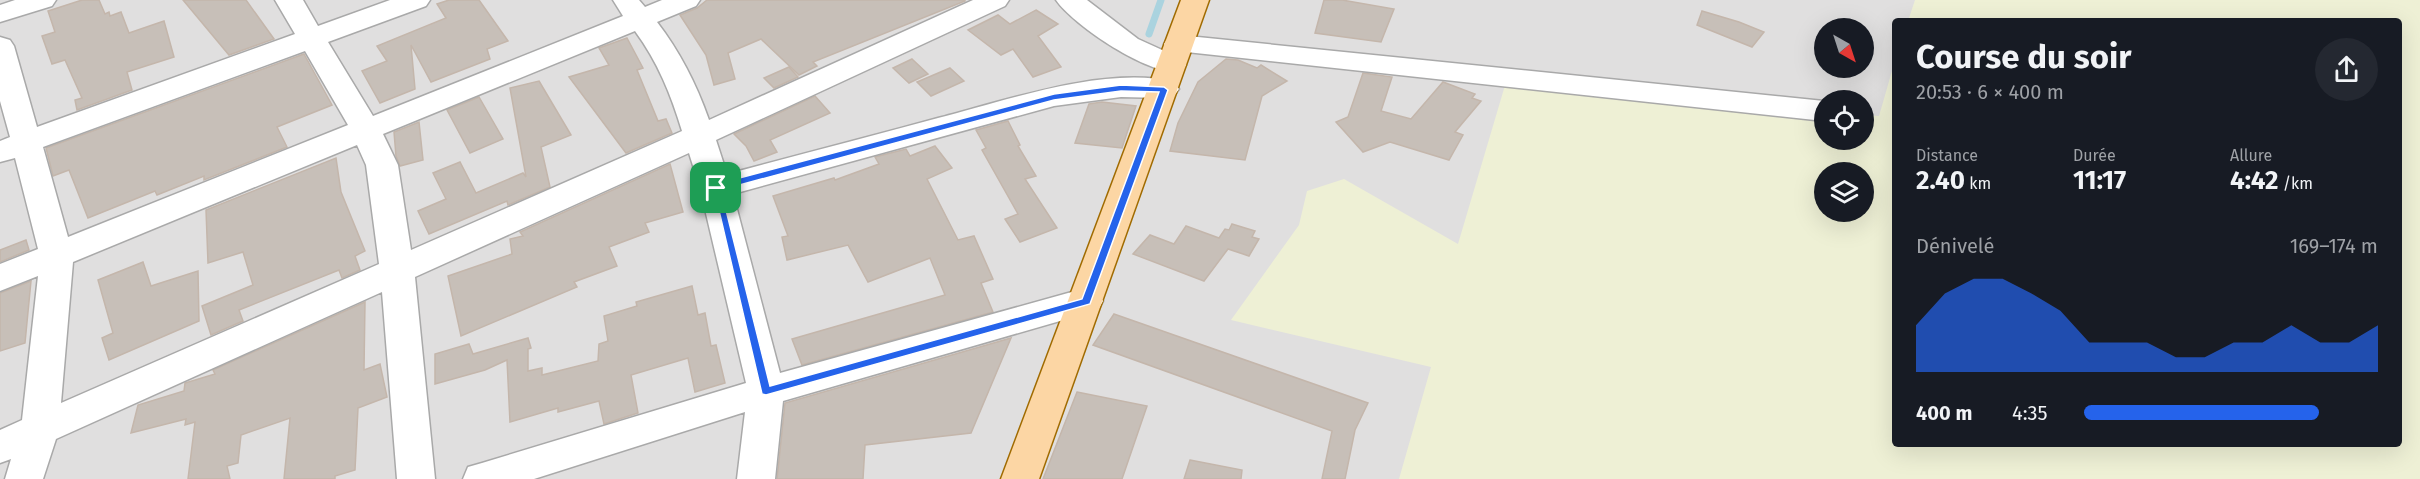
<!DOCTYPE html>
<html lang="fr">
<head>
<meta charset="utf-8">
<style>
	:root { --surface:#171b24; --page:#242831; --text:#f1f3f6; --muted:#9ea1a6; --accent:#2563eb }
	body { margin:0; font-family:"Fira Sans",sans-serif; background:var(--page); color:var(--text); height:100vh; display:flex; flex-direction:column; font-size:22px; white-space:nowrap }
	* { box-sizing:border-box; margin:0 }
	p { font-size:20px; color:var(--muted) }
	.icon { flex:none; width:33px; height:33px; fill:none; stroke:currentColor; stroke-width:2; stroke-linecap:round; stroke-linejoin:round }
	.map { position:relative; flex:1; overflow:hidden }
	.sheet { position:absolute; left:1892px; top:18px; width:510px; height:429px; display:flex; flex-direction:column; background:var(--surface); border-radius:6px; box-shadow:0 6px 24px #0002 }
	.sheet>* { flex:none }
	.needle { width:39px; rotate:141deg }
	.tools { position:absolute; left:1814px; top:18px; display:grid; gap:12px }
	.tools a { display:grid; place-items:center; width:60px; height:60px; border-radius:50%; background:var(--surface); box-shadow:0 6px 24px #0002; font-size:30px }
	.pin { position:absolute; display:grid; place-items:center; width:51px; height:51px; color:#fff; margin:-26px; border-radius:12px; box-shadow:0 3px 9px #0006 }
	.round { display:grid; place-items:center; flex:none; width:63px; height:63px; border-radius:32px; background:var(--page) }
	.overview { display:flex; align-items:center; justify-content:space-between; height:102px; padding:0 24px }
	h1 { font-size:33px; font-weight:700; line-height:45px }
	.figures { display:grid; grid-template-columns:repeat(3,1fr); gap:9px; height:102px; padding:6px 24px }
	.figures div { display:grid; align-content:center }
	.figures b { font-size:26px; font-weight:700 }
	.figures small { font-size:16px; font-weight:400 }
	.figures p { font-size:16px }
	.chart { height:168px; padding:12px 24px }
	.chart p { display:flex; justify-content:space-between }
	.chart svg { width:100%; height:108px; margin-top:6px; fill:var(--accent); opacity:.7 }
	ul { padding:0 24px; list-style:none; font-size:20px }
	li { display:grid; grid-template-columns:96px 72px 1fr; align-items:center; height:45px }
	li i { height:15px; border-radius:8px; background:var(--accent) }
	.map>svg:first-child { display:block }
	.residential { fill:#e0dfdf; fill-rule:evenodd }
	.farmland { fill:#eef0d5; fill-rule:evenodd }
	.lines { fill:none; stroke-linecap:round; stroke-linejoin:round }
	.stream { stroke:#aad3df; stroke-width:7 }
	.building { fill:#c7bfb8; stroke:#c4b6ab; stroke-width:1.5 }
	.minor-casing { stroke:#a9a9a9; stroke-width:3 }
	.major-casing { stroke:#a06b00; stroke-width:3 }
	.minor { fill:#fff; fill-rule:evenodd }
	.major { fill:#fcd6a4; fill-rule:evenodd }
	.route { fill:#2563eb; stroke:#fff; stroke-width:1.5; fill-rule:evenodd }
</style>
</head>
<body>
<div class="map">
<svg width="2420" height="479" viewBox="0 0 2420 479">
	<rect width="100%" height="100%" fill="#f2efe9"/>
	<path class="residential" d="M0,0H2260L2256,21H1894V444L2168,479H0ZM1824,28H1863V68H1824ZM1824,100H1863V140H1824ZM1824,172H1863V212H1824Z"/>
	<path class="farmland" d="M1915,0H2420V479H1399L1431,367L1231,320L1299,225L1307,191L1344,179L1458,244L1506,82L1824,111V140H1863V115L1879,116L1894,64V444H2398V21H1908ZM1824,172H1863V212H1824Z"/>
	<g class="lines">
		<polyline class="stream" points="1149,34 1161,0"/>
	</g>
	<g class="building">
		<polygon points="82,0 99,0 105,14 109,12 110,16 121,12 129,33 164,21 174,57 127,72 132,90 77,110 75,100 82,98 65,60 52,64 42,36 55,32 48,11"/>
		<polygon points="183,0 246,0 274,39 229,55"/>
		<polygon points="449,0 479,0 508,41 487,49 490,59 431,82 411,45 415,89 380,103 362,71 387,61 377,46 446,18 437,4"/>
		<polygon points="707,0 965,0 965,1 813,62 817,66 799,75 761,39 728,53 735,79 714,85 706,55 680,15 697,8"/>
		<polygon points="1324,0 1342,0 1394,9 1381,42 1315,33"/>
		<polygon points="1036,10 1058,24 1038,36 1061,67 1033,77 1013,49 1001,55 968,30 998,15 1010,24"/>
		<polygon points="1702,11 1739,22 1764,32 1752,47 1697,25"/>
		<polygon points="627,38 643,68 637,70 658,121 666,119 672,133 626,153 569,77 609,65 599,48"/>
		<polygon points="304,54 332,105 277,127 287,147 204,180 204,176 157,195 155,191 88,218 69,170 53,176 46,148"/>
		<polygon points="912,59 928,74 909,83 893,68"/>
		<polygon points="1226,59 1238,60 1257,68 1261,65 1287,81 1262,96 1245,160 1170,151 1178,123 1198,82"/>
		<polygon points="789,67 798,77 774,88 764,78"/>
		<polygon points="950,68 964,81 931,96 917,82"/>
		<polygon points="1363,73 1392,77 1381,111 1411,119 1443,82 1475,94 1472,98 1481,101 1455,132 1463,135 1449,160 1390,142 1363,152 1336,122 1348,117"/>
		<polygon points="539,81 571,135 541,147 550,187 508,205 507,201 429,234 418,211 446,199 433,173 460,162 476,193 523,173 526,177 510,88"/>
		<polygon points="815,96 830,113 770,140 777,152 754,161 746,146 734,134"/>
		<polygon points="479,97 503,139 470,153 447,110"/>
		<polygon points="1102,102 1136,106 1122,148 1075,143 1089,104"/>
		<polygon points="1008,121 1020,145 1018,146 1036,176 1025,179 1057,228 1020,242 1005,219 1018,214 982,150 986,148 976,130"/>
		<polygon points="419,122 423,160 400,166 396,156 394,132"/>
		<polygon points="935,146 952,168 927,179 958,240 974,236 993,279 981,283 993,312 802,365 792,339 945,295 930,258 868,282 848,245 787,260 782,237 788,236 773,196 834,178 835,180 879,164 875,157 906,149 910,156"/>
		<polygon points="336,158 341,192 365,251 355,256 360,270 342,278 339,270 239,310 243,321 211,335 202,306 253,285 243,252 208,263 206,210"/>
		<polygon points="670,164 683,212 645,223 649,232 609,247 617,266 574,282 577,287 461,336 448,276 512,254 510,239 523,236 520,232"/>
		<polygon points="1232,224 1255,231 1252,237 1259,239 1249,256 1228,249 1204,281 1133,254 1150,235 1174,244 1186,226 1219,238 1225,229 1229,230"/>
		<polygon points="26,240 29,250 0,262 0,250"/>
		<polygon points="143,262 151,286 198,271 199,321 109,360 102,338 113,333 98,280"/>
		<polygon points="31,281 25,343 0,351 0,293"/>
		<polygon points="692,286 698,315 705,313 711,346 716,345 725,383 695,392 688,358 631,375 638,413 604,424 599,401 558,412 558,408 510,422 507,360 485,370 435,384 435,354 469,344 473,354 528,338 531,348 528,349 528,371 542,368 542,375 598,361 599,344 608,341 604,316 637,306 636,302"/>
		<polygon points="365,302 364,370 380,364 387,397 358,408 355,470 335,476 335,479 284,479 290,418 241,435 238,463 227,466 230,479 188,479 195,422 185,425 186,419 131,433 138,405 184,391 185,383 215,374 213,370"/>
		<polygon points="1114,314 1368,403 1355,430 1345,479 1322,479 1332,431 1093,345"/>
		<polygon points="1011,338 971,433 865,445 863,479 777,479 785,403"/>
		<polygon points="1077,392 1147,406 1122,479 1043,479"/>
		<polygon points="1190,460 1242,470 1241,479 1184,479"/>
	</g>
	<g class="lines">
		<g class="minor-casing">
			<g id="minor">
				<polygon points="15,0 56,0 52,6 0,22 0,5"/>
				<path d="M275,0H303L318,26L390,0H430L426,6L328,42L373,116L623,16L613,0H639L645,7L662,0H700L696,6L657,22C680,52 696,83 709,120L973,0H1009L1005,6L716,140L727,174C798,155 868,137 938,118C1004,101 1107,65 1174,82L1179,89L1174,96L1164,98L1121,97L1054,106L733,194L780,373L1086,288L1098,292L1103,301L1098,310L783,401L775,479H737L745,412L534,479H463L468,467L482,463L746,383L700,188L689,153L415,277L435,479H397L382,292L56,439L43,479H5L11,459L0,463V430L22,420L38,276L0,291V264L38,249L15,158L0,162V141L10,137L0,101V37L10,40L14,46L37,127L295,34ZM635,31C658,62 671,95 682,131L411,250L398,165L383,134ZM305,51L348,125L68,237L43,147ZM357,145L366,165L379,264L61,403L73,262Z"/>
				<path d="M1056,0H1087L1138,39L1182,59L1186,65L1182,71C1153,79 1073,25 1056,0Z"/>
				<polygon points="1178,35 1824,101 1824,121 1168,50 1164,44 1168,38"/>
			</g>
		</g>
		<g class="major-casing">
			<polygon id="major" points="1181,0 1209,0 1039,479 1001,479"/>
		</g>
		<use href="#minor" class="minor"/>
		<use href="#major" class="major"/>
	</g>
	<path class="route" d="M1121,85L1164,87L1168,90L1090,304L766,395L762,394L713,185L1054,94ZM1121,91L1159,92L1082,299L770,386L721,190L1054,100Z"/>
</svg>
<div class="tools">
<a><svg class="needle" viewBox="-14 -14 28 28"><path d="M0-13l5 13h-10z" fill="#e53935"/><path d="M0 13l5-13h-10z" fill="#9ea1a6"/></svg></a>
<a><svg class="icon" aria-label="locate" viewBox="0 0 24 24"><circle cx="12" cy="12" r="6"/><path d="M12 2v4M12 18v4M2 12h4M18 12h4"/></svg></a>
<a><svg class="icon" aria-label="layers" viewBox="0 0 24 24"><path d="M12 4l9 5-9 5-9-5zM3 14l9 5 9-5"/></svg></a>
</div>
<div class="pin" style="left:716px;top:188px;background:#1e9e55"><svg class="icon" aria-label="arrive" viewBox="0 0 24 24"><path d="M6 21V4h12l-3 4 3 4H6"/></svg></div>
<section class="sheet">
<div class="overview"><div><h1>Course du soir</h1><p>20:53 · 6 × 400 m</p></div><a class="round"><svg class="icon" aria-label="share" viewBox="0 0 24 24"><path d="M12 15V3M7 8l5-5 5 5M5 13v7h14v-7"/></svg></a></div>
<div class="figures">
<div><p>Distance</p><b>2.40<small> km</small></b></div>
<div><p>Durée</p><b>11:17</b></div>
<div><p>Allure</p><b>4:42<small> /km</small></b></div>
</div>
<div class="chart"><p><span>Dénivelé</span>169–174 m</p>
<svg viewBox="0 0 160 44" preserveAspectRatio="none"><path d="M0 44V25L10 12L20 6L30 6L40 12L50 19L60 32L70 32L80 32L90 38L100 38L110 32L120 32L130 25L140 32L150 32L160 25V44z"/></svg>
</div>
<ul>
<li><b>400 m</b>4:35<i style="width:80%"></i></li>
</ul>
</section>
</div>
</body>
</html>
